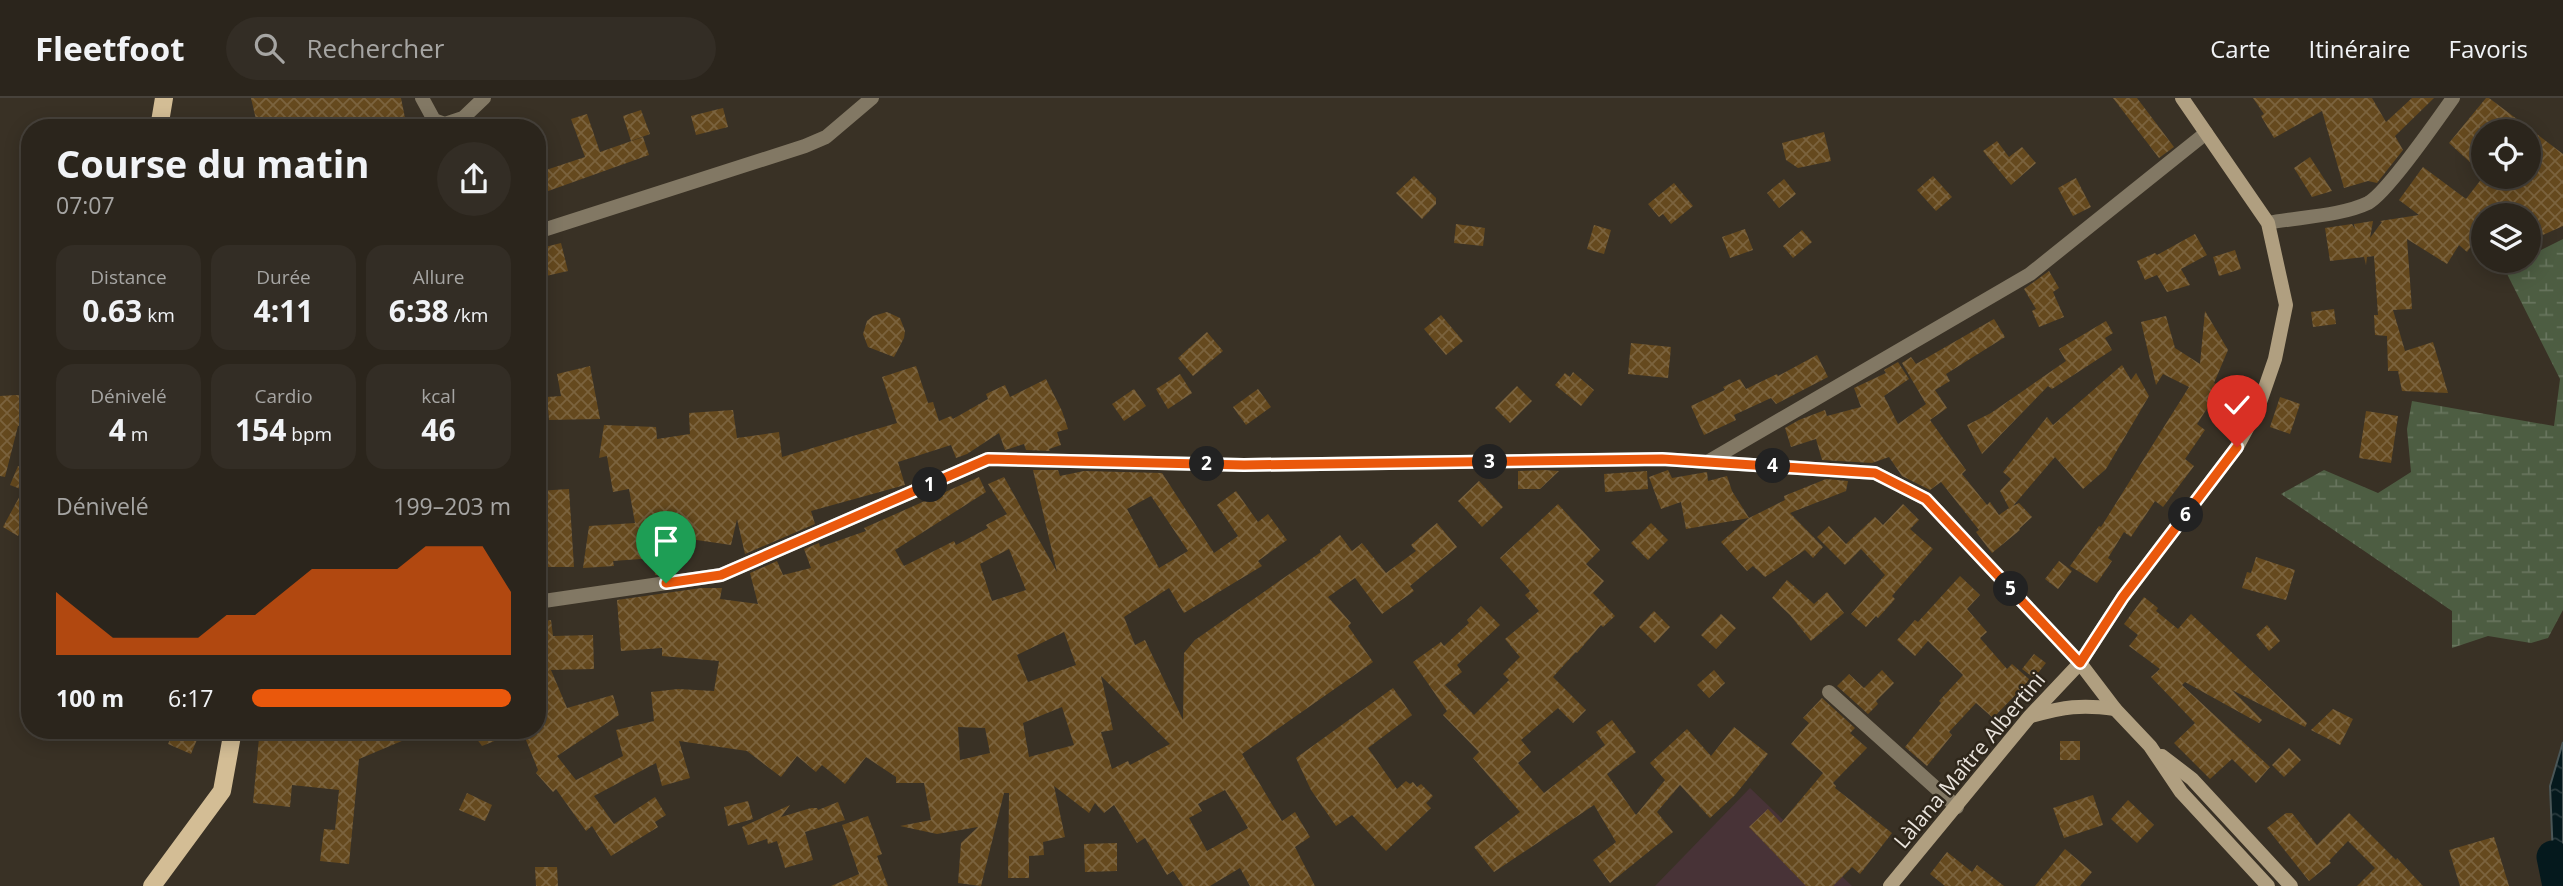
<!DOCTYPE html>
<html lang="fr">
<head>
<meta charset="utf-8">
<style>
	:root { --surface:#2b251c; --page:#332d25; --text:#f1f3f6; --muted:#a6a5a3; --line:#47423b; --accent:#ea580c }
	body { margin:0; font-family:"Open Sans",sans-serif; background:var(--page); color:var(--text); height:100vh; display:flex; flex-direction:column; font-size:26px; white-space:nowrap }
	* { box-sizing:border-box; margin:0 }
	p { font-size:23px; color:var(--muted) }
	.icon { flex:none; width:38px; height:38px; fill:none; stroke:currentColor; stroke-width:2; stroke-linecap:round; stroke-linejoin:round }
	.map { position:relative; flex:1; overflow:hidden }
	.details { position:absolute; left:21px; top:21px; width:525px; height:620px; display:flex; flex-direction:column; background:var(--surface); border-radius:28px; box-shadow:0 4px 18px #0003,0 0 0 2px var(--line) }
	.details>* { flex:none }
	.controls { position:absolute; left:2471px; top:21px; display:grid; gap:14px }
	.controls a { display:grid; place-items:center; width:70px; height:70px; border-radius:50%; background:var(--surface); box-shadow:0 4px 18px #0003,0 0 0 2px var(--line); font-size:35px }
	.pin { position:absolute; display:grid; place-items:center; width:60px; height:60px; color:#fff; margin:-72px -30px; border-radius:50% 50% 50% 0; rotate:-45deg; box-shadow:0 0 7px #0007 }
	.pin .icon { rotate:45deg }
	.km { position:absolute; width:35px; height:35px; margin:-18px; border-radius:50%; background:#222; color:#fff; font-size:19px; line-height:35px; text-align:center }
	.round { display:grid; place-items:center; flex:none; width:74px; height:74px; border-radius:37px; background:var(--page) }
	.head { display:flex; align-items:center; justify-content:space-between; height:119px; padding:0 35px }
	h1 { font-size:38px; font-weight:700; line-height:52px }
	.metrics { display:grid; grid-template-columns:repeat(3,1fr); gap:10px; height:119px; padding:7px 35px }
	.metrics div { display:grid; align-content:center; border-radius:18px; background:var(--page); text-align:center }
	.metrics b { font-size:30px; font-weight:700 }
	.metrics small { font-size:19px; font-weight:400 }
	.metrics p { font-size:19px }
	.chart { height:196px; padding:14px 35px }
	.chart p { display:flex; justify-content:space-between }
	.chart svg { width:100%; height:126px; margin-top:7px; fill:var(--accent); opacity:.7 }
	ul { padding:0 35px; list-style:none; font-size:23px }
	li { display:grid; grid-template-columns:112px 84px 1fr; align-items:center; height:52px }
	li i { height:18px; border-radius:9px; background:var(--accent) }
	header { display:flex; align-items:center; gap:42px; box-sizing:border-box; height:98px; padding:0 35px; background:var(--surface); border-bottom:2px solid var(--line) }
	header strong { font-size:33px }
	nav { display:flex; gap:38px; margin-inline-start:auto; font-size:24px }
	.search { width:490px; height:63px; background:var(--page); display:flex; align-items:center; gap:18px; box-sizing:border-box; padding:0 24px; border-radius:38px; color:var(--muted); font-size:26px }
	.map>svg:first-child { display:block }
	.education { fill:#483337 }
	.wetland { fill:url(#wetland-marsh) }
	.water { fill:url(#water-ripples); stroke:#4a5657; stroke-width:2 }
	.lines { fill:none; stroke-linecap:round; stroke-linejoin:round }
	.river { stroke:#05191d; stroke-width:33 }
	.building { fill:url(#building-cross-hatch); fill-rule:evenodd }
	.minor { stroke:#827864; stroke-width:14 }
	.tertiary { stroke:#827864; stroke-width:14 }
	.secondary { stroke:#b09f80; stroke-width:14 }
	.primary { stroke:#d3bd95; stroke-width:18 }
	.route-casing { stroke:#fff; stroke-width:14 }
	.route { stroke:#ea580c; stroke-width:9 }
	.labels { text-anchor:middle; dominant-baseline:central; stroke-width:5; stroke-linejoin:round; paint-order:stroke }
	.street-label { font-size:21px; fill:#eae4dd; stroke:#2f271b }
</style>
</head>
<body>
<header>
<strong>Fleetfoot</strong>
<div class="search"><svg class="icon" aria-label="search" viewBox="0 0 24 24"><circle cx="10" cy="10" r="6"/><path d="M15 15l6 6"/></svg>Rechercher</div>
<nav><a>Carte</a><a>Itinéraire</a><a>Favoris</a></nav>
</header>
<div class="map">
<svg width="2563" height="788" viewBox="0 0 2563 788">
	<defs>
		<pattern id="wetland-marsh" width="20" height="14" patternUnits="userSpaceOnUse" patternTransform="scale(1.75)"><rect width="20" height="14" fill="#4d5d42"/><path d="M1 5h8M5 5V1M11 12h8M15 12V8" fill="none" stroke="#67745d"/></pattern>
		<pattern id="water-ripples" width="26" height="14" patternUnits="userSpaceOnUse" patternTransform="scale(1.75)"><rect width="26" height="14" fill="#05191d"/><path d="M2 4q2-2 4 0t4 0M15 11q2-2 4 0t4 0" fill="none" stroke="#2a3a3d"/></pattern>
		<pattern id="building-cross-hatch" width="8" height="8" patternUnits="userSpaceOnUse" patternTransform="scale(1.75)"><rect width="8" height="8" fill="#65491e"/><path d="M0 0l8 8M0 8l8-8" fill="none" stroke="#7b633e"/></pattern>
	</defs>
	<rect width="100%" height="100%" fill="#393125"/>
	<polygon class="education" points="1750,690 1852,788 1655,788"/>
	<polygon class="wetland" points="2563,141 2563,512 2548,540 2531,545 2488,538 2452,550 2452,513 2281,396 2324,372 2378,395 2411,374 2407,331 2412,303 2554,328 2560,281 2504,170 2519,163 2529,163 2529,158"/>
	<polygon class="water" points="2563,644 2563,760 2553,759 2550,688"/>
	<g class="lines">
		<polyline class="river" points="2553,759 2559,788"/>
	</g>
	<g class="building">
		<polygon points="251,0 401,0 407,30 258,30"/>
		<polygon points="2113,0 2137,0 2174,49 2159,60"/>
		<polygon points="2253,0 2372,0 2386,24 2412,0 2434,0 2395,38 2403,52 2377,85 2368,83 2344,90 2322,13 2274,40 2261,18 2264,16"/>
		<polygon points="2486,0 2489,0 2563,56 2563,128 2529,143 2529,117 2483,117 2483,132 2467,154 2459,147 2447,166 2407,141 2412,211 2393,212 2405,253 2433,244 2448,295 2402,293 2398,273 2388,273 2387,238 2375,237 2374,217 2378,217 2374,158 2367,159 2366,167 2364,159 2330,163 2325,130 2352,126 2355,131 2354,126 2373,123 2370,140 2382,124 2380,123 2419,117 2399,102 2423,69 2466,101 2483,79 2529,79 2529,33 2483,33 2483,76 2449,45"/>
		<polygon points="723,10 728,29 696,37 691,18"/>
		<polygon points="641,12 650,36 631,43 623,18"/>
		<polygon points="587,16 600,54 643,39 649,57 537,97 537,75 585,59 571,21"/>
		<polygon points="1824,34 1831,63 1798,70 1786,62 1782,45"/>
		<polygon points="1997,43 2009,59 2022,49 2036,65 2011,87 1983,53"/>
		<polygon points="2310,59 2332,93 2312,99 2294,70"/>
		<polygon points="1414,78 1436,100 1436,106 1422,121 1396,95"/>
		<polygon points="1933,78 1952,99 1936,113 1917,92"/>
		<polygon points="2076,80 2091,109 2073,118 2058,90"/>
		<polygon points="1784,81 1796,96 1779,110 1767,95"/>
		<polygon points="1674,85 1693,108 1671,126 1663,116 1659,119 1648,106"/>
		<polygon points="1456,126 1485,130 1483,148 1454,145"/>
		<polygon points="1594,127 1611,132 1604,156 1587,151"/>
		<polygon points="1745,131 1753,152 1730,160 1722,139"/>
		<polygon points="1802,132 1812,144 1793,160 1783,148"/>
		<polygon points="2195,136 2207,157 2181,171 2190,187 2167,194 2157,177 2145,182 2137,163 2155,155 2157,157"/>
		<polygon points="561,145 568,173 537,180 537,151"/>
		<polygon points="2235,152 2241,171 2219,178 2213,159"/>
		<polygon points="2049,173 2059,190 2053,194 2064,219 2039,229 2032,213 2036,211 2024,191"/>
		<polygon points="2334,211 2336,226 2313,229 2311,214"/>
		<polygon points="2205,213 2228,252 2214,285 2218,287 2208,309 2197,326 2205,332 2185,361 2194,368 2163,409 2155,403 2131,439 2124,434 2108,460 2112,463 2097,485 2070,468 2099,428 2101,429 2189,289 2163,276 2156,287 2141,224 2166,218 2175,250 2200,266"/>
		<polygon points="887,214 900,220 905,233 904,240 894,259 868,249 863,236 867,223 873,218"/>
		<polygon points="1441,217 1463,243 1446,257 1424,231"/>
		<polygon points="1994,221 2005,239 1946,276 1950,283 1935,292 1947,310 1930,322 1966,372 1962,376 1987,407 1990,404 1999,417 2009,410 2000,393 2011,381 2003,374 2047,319 2053,327 2122,267 2131,282 2136,275 2149,298 2106,371 2083,391 2055,359 2013,408 2019,405 2032,419 2019,431 2020,432 1992,455 1976,434 1979,432 1941,384 1930,392 1902,378 1889,359 1872,365 1822,362 1816,341 1791,349 1785,330 1799,322 1825,312 1827,318 1861,309 1854,290 1886,275 1884,272 1898,264 1909,281 1884,298 1898,326 1926,306 1902,265 1911,259 1916,266"/>
		<polygon points="2106,223 2113,235 2105,240 2112,252 2052,291 2048,288 1982,356 1967,327 1991,315 2066,263 2059,251"/>
		<polygon points="1207,234 1223,253 1193,278 1178,260"/>
		<polygon points="1631,245 1671,249 1668,280 1628,276"/>
		<polygon points="1817,257 1828,279 1776,306 1771,300 1734,317 1736,322 1704,337 1691,308 1725,292 1723,289 1740,281 1746,291 1777,276 1778,278"/>
		<polygon points="590,268 600,321 549,322 547,299 561,298 557,276"/>
		<polygon points="916,268 928,305 933,304 939,323 951,318 953,321 988,301 986,296 1005,287 1010,299 1046,281 1062,313 1068,331 1057,334 1061,347 1049,351 1050,353 1026,352 1024,346 1005,352 999,335 967,356 956,360 951,347 898,364 905,387 811,413 815,426 745,456 737,421 731,447 676,439 678,474 655,477 654,460 613,463 614,468 583,470 589,428 635,425 629,391 613,394 607,358 599,360 604,327 656,329 657,341 690,336 689,315 733,312 737,340 779,334 782,359 897,325 882,279"/>
		<polygon points="1573,274 1594,292 1581,308 1555,287 1565,275 1570,279"/>
		<polygon points="1180,276 1192,295 1168,311 1156,291"/>
		<polygon points="1517,288 1532,303 1510,325 1495,310"/>
		<polygon points="1134,291 1146,308 1124,323 1112,306"/>
		<polygon points="1258,291 1271,309 1246,327 1233,309"/>
		<polygon points="16,297 30,298 30,318 21,318 21,328 18,328 5,379 0,378 0,298"/>
		<polygon points="2280,299 2300,306 2290,336 2270,329"/>
		<polygon points="2366,313 2398,318 2391,365 2359,360"/>
		<polygon points="18,368 30,373 30,416 18,438 3,429 23,392 10,387"/>
		<path d="M1033,372H1058L1060,378L1084,373L1162,375L1214,455L1238,438L1217,407L1236,393L1258,424L1268,416L1287,442L1258,463L1262,468L1184,515L1169,490L1124,519L1135,547L1145,542L1183,622L1184,555L1195,542L1321,454L1320,452L1340,437L1352,453L1362,445L1386,475L1416,453L1411,447L1437,425L1457,449L1410,488L1414,493L1382,516L1355,480L1328,499L1351,525L1348,528L1373,564L1242,656L1282,723L1295,714L1310,739L1295,749L1315,788H1250L1240,770L1210,788H1183L1173,773L1167,777L1145,740L1137,745L1114,707L1104,715L1095,705L1089,715L1054,688L1065,739L1043,744L1044,757L1029,758V780H1008L1009,695H1004L981,788L958,785L961,745L978,729L937,736L900,728L931,722L924,685H896V679L866,659L845,686L822,667L816,674L797,658L781,679L747,653L679,643L690,680L662,688L656,665L594,698L614,726L655,699L666,717L655,724L658,729L611,758L592,728L586,733L556,691L553,694L536,675L538,672L522,632H537V524L551,522L553,538L593,537L594,571L551,572L567,610L613,597L619,617L557,658L576,682L623,658L616,632L654,623L651,594L678,591L714,593L719,563L662,558V550L621,553L617,502L701,490H722L720,501L758,506L750,475L777,463L783,477L811,470L804,451L819,445L820,449L866,433L864,430L979,379L986,394L895,452L904,468L954,443L956,447L988,430L986,427L1007,416L988,386L1004,379L1057,474ZM1151,398L1188,453L1159,470L1127,411ZM1009,451L1026,492L992,503L980,466ZM1064,534L1076,567L1028,584L1017,557ZM1101,578L1170,646L1130,667L1128,663L1112,671L1101,634L1113,632ZM1062,609L1074,647L1029,659L1023,625ZM958,629L985,630L990,655L960,662ZM1225,692L1248,730L1207,753L1189,720L1202,713L1198,706Z"/>
		<polygon points="1544,372 1559,373 1540,391 1518,391 1518,373"/>
		<polygon points="1668,372 1672,380 1707,374 1708,383 1727,378 1732,393 1749,420 1785,402 1784,398 1826,381 1848,383 1846,393 1790,415 1823,449 1813,460 1805,452 1765,479 1753,468 1747,473 1721,444 1749,420 1686,431 1681,404 1661,411 1649,379"/>
		<polygon points="1647,373 1648,391 1605,394 1604,376"/>
		<polygon points="1479,383 1503,409 1482,429 1458,403"/>
		<polygon points="569,391 574,469 537,469 537,393"/>
		<polygon points="1558,406 1600,452 1586,466 1604,483 1593,495 1615,518 1603,529 1601,527 1577,555 1576,554 1553,579 1586,612 1573,625 1558,610 1521,642 1531,654 1518,665 1544,695 1605,647 1596,634 1612,622 1636,654 1607,676 1636,717 1665,682 1650,665 1687,631 1711,658 1734,629 1768,656 1735,697 1710,720 1680,687 1657,714 1673,734 1610,785 1593,762 1616,744 1594,707 1494,774 1474,749 1520,714 1473,660 1479,654 1443,617 1447,613 1413,564 1441,544 1444,548 1469,525 1467,522 1481,508 1500,527 1457,567 1462,574 1445,587 1474,617 1509,582 1503,576 1520,559 1505,541 1539,513 1525,497 1530,493 1500,460"/>
		<polygon points="1903,406 1919,422 1910,431 1933,451 1892,498 1895,501 1878,520 1876,518 1866,529 1851,516 1885,477 1861,451 1845,467 1817,439 1829,428 1846,446 1875,419 1883,427"/>
		<polygon points="1651,425 1668,442 1648,462 1631,445"/>
		<polygon points="2256,459 2295,472 2286,502 2242,490 2247,474 2251,475"/>
		<polygon points="2059,463 2072,473 2058,491 2045,481"/>
		<polygon points="1960,478 1980,497 1967,511 1987,534 1980,540 2007,571 2012,566 2030,582 1993,620 1976,605 1949,634 1952,637 1927,668 1905,649 1941,605 1939,603 1963,577 1928,543 1915,558 1897,542 1915,522 1918,524"/>
		<polygon points="1787,482 1814,506 1827,494 1844,515 1811,543 1790,517 1772,500"/>
		<polygon points="2144,499 2158,510 2156,513 2178,531 2191,516 2307,625 2305,629 2232,592 2262,622 2259,625 2185,584 2182,587 2270,669 2256,685 2232,661 2210,681 2174,645 2195,625 2151,579 2160,571 2129,548 2138,537 2124,526"/>
		<polygon points="1654,513 1670,529 1655,545 1639,529"/>
		<polygon points="1721,516 1736,530 1716,551 1701,537"/>
		<polygon points="2267,527 2280,543 2269,553 2256,537"/>
		<polygon points="2034,556 2046,565 2034,580 2022,571"/>
		<polygon points="1714,572 1725,585 1709,600 1697,587"/>
		<polygon points="1882,572 1894,585 1876,603 1878,606 1868,616 1837,588 1849,576 1864,590"/>
		<polygon points="1393,590 1412,617 1368,650 1397,691 1406,683 1410,686 1413,684 1417,689 1421,686 1433,698 1426,705 1431,710 1386,753 1352,717 1336,728 1311,692 1296,660"/>
		<polygon points="1822,600 1855,630 1850,635 1867,650 1833,685 1836,688 1835,690 1892,735 1860,776 1852,769 1833,788 1806,788 1749,729 1768,711 1781,725 1823,675 1791,646 1809,625 1803,620"/>
		<polygon points="2333,611 2353,621 2340,647 2311,632"/>
		<polygon points="174,632 201,632 191,656 168,646"/>
		<polygon points="271,632 297,632 297,637 329,637 330,632 428,632 359,661 349,766 320,763 324,731 335,732 339,692 292,687 290,709 253,705 259,640 269,642"/>
		<polygon points="470,632 522,632 482,648"/>
		<rect x="2060" y="643" width="20" height="19"/>
		<polygon points="2289,650 2301,662 2284,679 2272,667"/>
		<polygon points="467,695 492,707 485,723 459,712"/>
		<polygon points="2093,697 2103,727 2064,740 2053,710"/>
		<polygon points="2128,702 2154,727 2137,745 2111,721"/>
		<polygon points="748,703 753,721 728,728 724,709"/>
		<polygon points="838,704 845,722 805,734 813,762 785,770 777,743 768,746 767,741 748,747 742,729 790,707 781,719 811,710 817,710 818,712"/>
		<polygon points="2286,715 2292,715 2317,747 2349,715 2396,762 2397,760 2423,788 2357,788 2375,770 2348,743 2329,763 2331,765 2309,783 2267,730"/>
		<polygon points="868,718 882,756 877,758 888,788 831,788 859,776 842,727"/>
		<polygon points="2494,739 2509,788 2460,788 2449,752"/>
		<polygon points="1117,745 1117,773 1085,774 1084,746"/>
		<polygon points="2065,751 2092,774 2080,788 2035,788"/>
		<polygon points="1947,754 1972,774 1977,767 2004,788 1945,788 1930,776"/>
		<polygon points="535,769 557,769 558,788 536,788"/>
	</g>
	<g class="lines">
		<g class="minor">
			<polyline points="422,0 434,22 445,26 463,20 484,0"/>
			<path d="M2268,125C2298,119 2341,118 2368,105C2387,95 2438,21 2453,0"/>
			<polyline points="1709,363 2030,176 2206,35"/>
			<polyline points="537,504 721,477 988,361 1244,367 1662,361 1875,375 1926,401 2080,565"/>
			<polyline points="1829,594 1957,709"/>
		</g>
		<polyline class="tertiary" points="537,134 805,48 826,39 872,0"/>
		<g class="secondary">
			<polyline points="2080,565 2115,611 2150,648 2181,694 2268,788"/>
			<path d="M2031,618C2064,609 2081,606 2115,611"/>
			<polyline points="2162,658 2192,681 2291,788"/>
			<polyline points="1890,788 2030,618 2080,565 2123,499 2237,349 2258,310 2275,261 2286,207 2268,125 2182,0"/>
		</g>
		<g class="primary">
			<polyline points="159,30 164,0"/>
			<polyline points="152,788 222,693 233,632"/>
		</g>
	</g>
	<g class="lines">
		<g class="route-casing">
			<polyline id="route" points="666,485 721,477 988,361 1244,367 1662,361 1875,375 1926,401 2080,565 2123,499 2237,349"/>
		</g>
		<use href="#route" class="route"/>
	</g>
	<g class="labels">
		<g class="street-label">
			<text transform="translate(1969 662) rotate(-50)">Làlana Maître Albertini</text>
		</g>
	</g>
</svg>
<div class="controls">
<a><svg class="icon" aria-label="locate" viewBox="0 0 24 24"><circle cx="12" cy="12" r="6"/><path d="M12 2v4M12 18v4M2 12h4M18 12h4"/></svg></a>
<a><svg class="icon" aria-label="layers" viewBox="0 0 24 24"><path d="M12 4l9 5-9 5-9-5zM3 14l9 5 9-5"/></svg></a>
</div>
<div class="pin" style="left:666px;top:485px;background:#1e9e55"><svg class="icon" aria-label="arrive" viewBox="0 0 24 24"><path d="M6 21V4h12l-3 4 3 4H6"/></svg></div>
<div class="pin" style="left:2237px;top:349px;background:#d93025"><svg class="icon" aria-label="check" viewBox="0 0 24 24"><path d="M5 12l5 5 9-10"/></svg></div>
<b class="km" style="left:930px;top:387px">1</b>
<b class="km" style="left:1207px;top:366px">2</b>
<b class="km" style="left:1490px;top:364px">3</b>
<b class="km" style="left:1773px;top:368px">4</b>
<b class="km" style="left:2011px;top:491px">5</b>
<b class="km" style="left:2186px;top:417px">6</b>
<section class="details">
<div class="head"><div><h1>Course du matin</h1><p>07:07</p></div><a class="round"><svg class="icon" aria-label="share" viewBox="0 0 24 24"><path d="M12 15V3M7 8l5-5 5 5M5 13v7h14v-7"/></svg></a></div>
<div class="metrics">
<div><p>Distance</p><b>0.63<small> km</small></b></div>
<div><p>Durée</p><b>4:11</b></div>
<div><p>Allure</p><b>6:38<small> /km</small></b></div>
</div>
<div class="metrics">
<div><p>Dénivelé</p><b>4<small> m</small></b></div>
<div><p>Cardio</p><b>154<small> bpm</small></b></div>
<div><p>kcal</p><b>46</b></div>
</div>
<div class="chart"><p><span>Dénivelé</span>199–203 m</p>
<svg viewBox="0 0 160 44" preserveAspectRatio="none"><path d="M0 44V22L10 30L20 38L30 38L40 38L50 38L60 30L70 30L80 22L90 14L100 14L110 14L120 14L130 6L140 6L150 6L160 22V44z"/></svg>
</div>
<ul>
<li><b>100 m</b>6:17<i style="width:100%"></i></li>
</ul>
</section>
</div>
</body>
</html>
